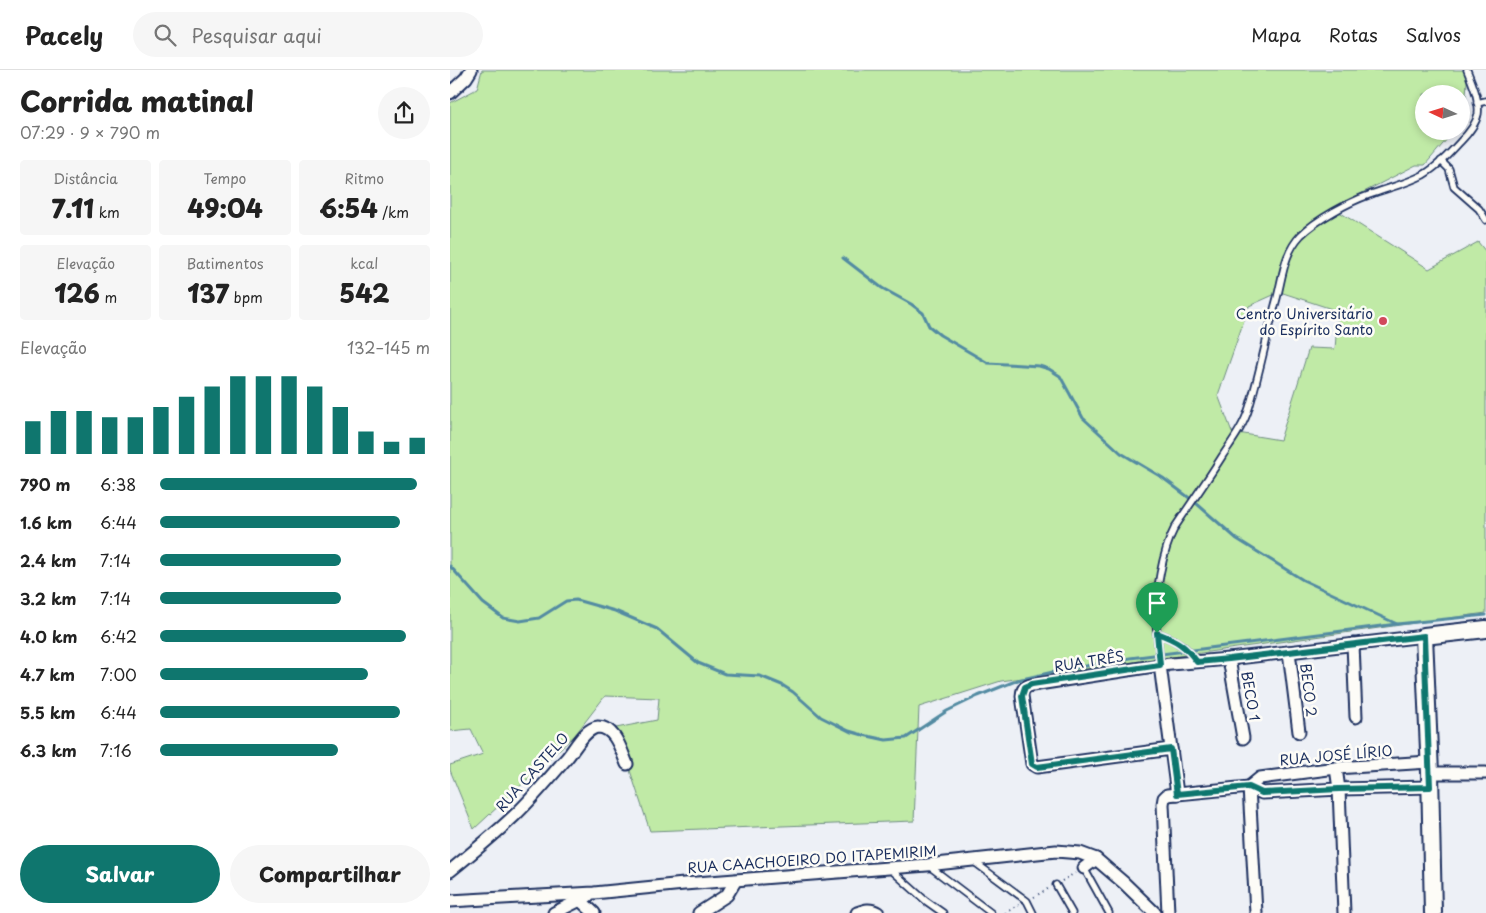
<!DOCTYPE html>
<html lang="pt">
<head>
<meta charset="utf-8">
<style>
	:root { --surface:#fff; --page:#f6f6f6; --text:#222; --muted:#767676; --line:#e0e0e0; --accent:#0f766e }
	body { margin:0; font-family:"Playpen Sans",sans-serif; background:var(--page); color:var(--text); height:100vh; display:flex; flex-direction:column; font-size:19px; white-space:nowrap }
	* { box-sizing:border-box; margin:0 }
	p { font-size:16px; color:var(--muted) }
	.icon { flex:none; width:28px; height:28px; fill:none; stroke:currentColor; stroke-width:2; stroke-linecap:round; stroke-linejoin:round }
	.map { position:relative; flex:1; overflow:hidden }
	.sheet { display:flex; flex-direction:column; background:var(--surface); width:450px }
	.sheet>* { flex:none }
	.needle { width:32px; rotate:274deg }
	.controls { position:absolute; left:965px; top:15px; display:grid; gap:10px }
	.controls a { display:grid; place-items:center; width:55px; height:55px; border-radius:50%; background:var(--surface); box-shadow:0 2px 8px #0003; font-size:25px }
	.pin { position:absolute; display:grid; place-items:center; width:42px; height:42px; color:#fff; margin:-51px -21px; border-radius:50% 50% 50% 0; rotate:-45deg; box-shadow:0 0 5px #0007 }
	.pin .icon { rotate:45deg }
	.round { display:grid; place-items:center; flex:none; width:52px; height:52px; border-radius:26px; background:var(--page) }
	.overview { display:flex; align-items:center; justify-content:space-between; height:85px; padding:0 20px }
	h1 { font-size:28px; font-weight:800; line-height:38px }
	.stats { display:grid; grid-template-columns:repeat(3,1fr); gap:8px; height:85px; padding:5px 20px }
	.stats div { display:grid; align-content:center; border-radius:5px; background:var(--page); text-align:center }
	.stats b { font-size:25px; font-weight:800 }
	.stats small { font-size:14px; font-weight:400 }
	.stats p { font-size:14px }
	.chart { height:140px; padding:10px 20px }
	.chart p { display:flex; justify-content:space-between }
	.chart svg { width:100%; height:90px; margin-top:5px; stroke:var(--accent); stroke-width:6 }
	.button { display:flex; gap:10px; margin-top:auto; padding:10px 20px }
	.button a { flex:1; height:58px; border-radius:30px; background:var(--accent); color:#fff; font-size:20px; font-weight:800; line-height:58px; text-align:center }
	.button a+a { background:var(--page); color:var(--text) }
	ul { padding:0 20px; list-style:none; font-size:16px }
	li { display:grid; grid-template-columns:80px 60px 1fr; align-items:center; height:38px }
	li i { height:12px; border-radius:6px; background:var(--accent) }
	header { display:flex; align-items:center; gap:30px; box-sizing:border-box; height:70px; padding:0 25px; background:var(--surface); border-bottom:1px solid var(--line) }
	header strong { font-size:24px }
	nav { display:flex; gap:28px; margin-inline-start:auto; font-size:18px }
	.search { width:350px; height:45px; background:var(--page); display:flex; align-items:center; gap:12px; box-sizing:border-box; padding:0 18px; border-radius:28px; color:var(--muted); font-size:19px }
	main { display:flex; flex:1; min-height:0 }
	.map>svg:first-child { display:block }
	.green { fill:#c0eaa6; stroke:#6e8c82; fill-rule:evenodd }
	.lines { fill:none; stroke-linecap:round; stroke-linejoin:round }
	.stream { stroke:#528ba2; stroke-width:3 }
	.service-casing { stroke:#1b2f5e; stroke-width:9 }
	.minor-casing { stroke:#1b2f5e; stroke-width:15 }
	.secondary-casing { stroke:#1b2f5e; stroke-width:20 }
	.path { stroke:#1b2f5e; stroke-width:2; stroke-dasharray:1 4; stroke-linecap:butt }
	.service { stroke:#fdfcf7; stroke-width:5.5 }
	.minor { stroke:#fdfcf7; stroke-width:11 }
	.secondary { stroke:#fdfcf7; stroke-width:16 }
	.route-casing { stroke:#fff; stroke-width:10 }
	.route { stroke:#0f766e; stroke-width:6 }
	.poi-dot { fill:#d1495b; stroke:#fdfcf7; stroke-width:2 }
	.labels { text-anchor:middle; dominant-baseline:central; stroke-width:5; stroke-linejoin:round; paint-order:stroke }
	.poi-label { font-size:14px; fill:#1b2f5e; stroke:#fdfcf7; text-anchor:end }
	.street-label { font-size:14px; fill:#1b2f5e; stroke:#fdfcf7 }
</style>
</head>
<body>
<header>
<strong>Pacely</strong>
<div class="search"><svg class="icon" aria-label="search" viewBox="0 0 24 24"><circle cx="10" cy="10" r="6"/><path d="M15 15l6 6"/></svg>Pesquisar aqui</div>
<nav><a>Mapa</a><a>Rotas</a><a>Salvos</a></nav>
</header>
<main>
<section class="sheet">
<div class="overview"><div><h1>Corrida matinal</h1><p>07:29 · 9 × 790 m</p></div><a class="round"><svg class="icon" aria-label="share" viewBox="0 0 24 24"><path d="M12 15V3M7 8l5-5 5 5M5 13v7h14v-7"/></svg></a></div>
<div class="stats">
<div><p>Distância</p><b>7.11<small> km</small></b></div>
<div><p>Tempo</p><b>49:04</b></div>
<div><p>Ritmo</p><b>6:54<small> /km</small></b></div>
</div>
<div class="stats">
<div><p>Elevação</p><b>126<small> m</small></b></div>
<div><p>Batimentos</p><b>137<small> bpm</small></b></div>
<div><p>kcal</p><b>542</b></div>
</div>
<div class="chart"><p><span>Elevação</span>132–145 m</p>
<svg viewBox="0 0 160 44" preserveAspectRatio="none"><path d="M5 44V28M15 44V23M25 44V23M35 44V26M45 44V26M55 44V21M65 44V16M75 44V11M85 44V6M95 44V6M105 44V6M115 44V11M125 44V21M135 44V33M145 44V38M155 44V36"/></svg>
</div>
<ul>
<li><b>790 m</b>6:38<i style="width:95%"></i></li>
<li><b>1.6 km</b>6:44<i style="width:89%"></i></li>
<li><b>2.4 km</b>7:14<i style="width:67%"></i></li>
<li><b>3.2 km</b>7:14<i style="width:67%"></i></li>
<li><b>4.0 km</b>6:42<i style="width:91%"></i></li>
<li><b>4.7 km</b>7:00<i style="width:77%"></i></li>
<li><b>5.5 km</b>6:44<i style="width:89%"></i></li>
<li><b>6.3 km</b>7:16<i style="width:66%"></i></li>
</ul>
<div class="button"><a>Salvar</a><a>Compartilhar</a></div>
</section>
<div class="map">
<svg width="1036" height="843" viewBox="0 0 1036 843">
	<rect width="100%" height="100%" fill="#edf0f6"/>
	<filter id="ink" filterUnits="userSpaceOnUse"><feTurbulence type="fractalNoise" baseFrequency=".02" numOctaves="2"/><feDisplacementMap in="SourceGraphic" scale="10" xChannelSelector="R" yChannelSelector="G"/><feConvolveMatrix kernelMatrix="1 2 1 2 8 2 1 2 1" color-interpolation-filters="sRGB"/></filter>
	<g filter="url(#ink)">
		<path class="green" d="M32,0H1018L1014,49L1011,52V24H974V61H1004L975,95H966L883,138L979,199L1028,172L1036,182V543L551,611L469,637L464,751L200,761L166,658L207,650L209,628L155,626L125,665L24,759L0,700V695L33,684L21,659L0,661V33L27,19ZM830,222L888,241L885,279L859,278L830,370L782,362L768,325L799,236Z"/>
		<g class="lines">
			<g class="stream">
				<polyline points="393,188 432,218 461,234 473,243 479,256 490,265 538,293 589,296 599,299 610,306 633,348 671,383 713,408 746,433 787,469 853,510 947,554"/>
				<polyline points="0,496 33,533 53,548 70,551 89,548 116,531 126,530 165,541 207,559 248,593 275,604 310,606 332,615 343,622 371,647 399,661 413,665 436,670 456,668 497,641 528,626 568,610 603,602 680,588 947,554 1036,545"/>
			</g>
			<g class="service-casing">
				<g id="service">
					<polyline points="1027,33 1036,31"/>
					<polyline points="991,91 999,99 1004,117 1029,139 1036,150"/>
					<path d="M707,563C726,570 735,575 747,592"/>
					<path d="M710,595C709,581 707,566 706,552C705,524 712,482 725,457C741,433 758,409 773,385C783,370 794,355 799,338C810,302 817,264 827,228C833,205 834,183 851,165C866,150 899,132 919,125C937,118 956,114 973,105C987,97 999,84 1010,72C1017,65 1026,55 1028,44C1030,30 1022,13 1017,0"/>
					<polyline points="523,791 577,831 583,843"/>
					<polyline points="479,796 541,843"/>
					<polyline points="439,798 476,831 493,843"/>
					<polyline points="634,798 659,843"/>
					<polyline points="606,815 622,843"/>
				</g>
			</g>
			<g class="minor-casing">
				<g id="minor">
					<polyline points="0,23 16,8 21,0"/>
					<polyline points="903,574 906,647"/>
					<polyline points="839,582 849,662"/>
					<polyline points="779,589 793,668"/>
					<polyline points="710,595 727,724"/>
					<path d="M721,679L587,697L582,694L572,626C572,619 576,616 582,615L710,595L779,589L974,566"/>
					<polyline points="886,698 889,719 894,843"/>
					<polyline points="980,703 1036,703"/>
					<polyline points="634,798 646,789"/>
					<path d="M0,801C22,783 44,765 64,746C83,728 99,708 116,689C124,680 135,658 148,657C165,657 171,680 177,694"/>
					<polyline points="130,830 144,843"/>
					<polyline points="0,831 144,823 234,814 477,795 606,781 630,783 646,789 674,813 705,843"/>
					<polyline points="104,843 138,826"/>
					<polyline points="249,843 277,825 286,810"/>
					<path d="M407,843C415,840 420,838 428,843"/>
					<polyline points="718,843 713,734 714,728 717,725 799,717 812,723 889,719 980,717"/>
					<polyline points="806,843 799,717 810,708 886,698 979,692"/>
				</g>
			</g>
			<g class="secondary-casing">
				<polyline id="secondary" points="983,843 980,703 974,566 1036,559"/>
			</g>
			<g class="path">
				<polyline points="612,811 625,803"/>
				<polyline points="584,827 599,818"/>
				<polyline points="555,843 571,834"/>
			</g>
			<use href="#service" class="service"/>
			<use href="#minor" class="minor"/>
			<use href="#secondary" class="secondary"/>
		</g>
	</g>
	<g class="lines" filter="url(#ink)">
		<g class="route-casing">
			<path id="route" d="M707,563C726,570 735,575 747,592L779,589L974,566L980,717L889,719L812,723L799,717L727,724L721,679L587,697L582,694L572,626L575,617L582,614L710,595Z"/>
		</g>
		<use href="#route" class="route"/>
	</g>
	<circle class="poi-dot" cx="933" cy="251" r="5"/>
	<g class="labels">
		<g class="poi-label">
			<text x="923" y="243">Centro Universitário<tspan x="923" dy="16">do Espírito Santo</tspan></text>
		</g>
		<g class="street-label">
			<text transform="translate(639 591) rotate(-9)">RUA TRÊS</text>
			<text transform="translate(859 620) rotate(83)">BECO 2</text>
			<text transform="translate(801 626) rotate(80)">BECO 1</text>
			<text transform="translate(886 685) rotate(-5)">RUA JOSÉ LÍRIO</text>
			<text transform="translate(82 702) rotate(-48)">RUA CASTELO</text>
			<text transform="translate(362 789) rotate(-4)">RUA CAACHOEIRO DO ITAPEMIRIM</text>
		</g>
	</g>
</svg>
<div class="controls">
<a><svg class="needle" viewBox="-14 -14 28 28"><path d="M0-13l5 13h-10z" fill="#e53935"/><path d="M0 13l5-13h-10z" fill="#767676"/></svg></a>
</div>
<div class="pin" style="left:707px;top:563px;background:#1e9e55"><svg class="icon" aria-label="arrive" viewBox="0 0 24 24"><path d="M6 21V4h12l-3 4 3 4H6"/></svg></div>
</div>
</main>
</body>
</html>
